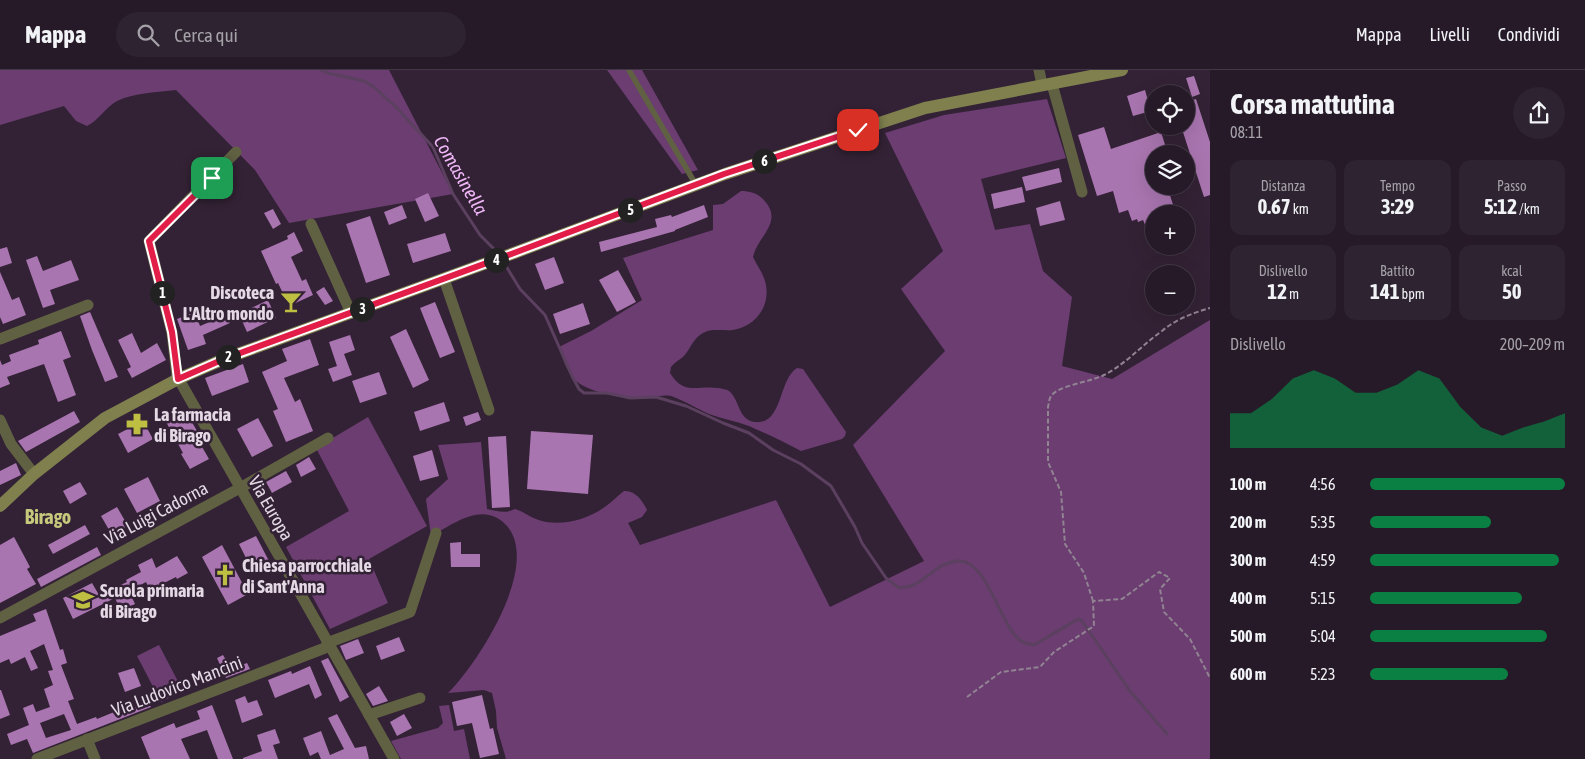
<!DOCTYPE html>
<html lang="it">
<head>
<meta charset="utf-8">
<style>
	:root { --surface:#261a28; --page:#2e2330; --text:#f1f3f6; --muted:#a4a1a8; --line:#423845; --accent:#0b8043 }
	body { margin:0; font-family:"Asap Condensed",sans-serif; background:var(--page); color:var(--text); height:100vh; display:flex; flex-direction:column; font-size:19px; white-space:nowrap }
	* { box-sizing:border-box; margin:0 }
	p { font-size:16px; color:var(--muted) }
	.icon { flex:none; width:28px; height:28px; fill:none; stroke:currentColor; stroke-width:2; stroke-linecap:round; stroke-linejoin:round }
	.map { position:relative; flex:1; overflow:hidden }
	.side { display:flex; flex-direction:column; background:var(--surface); width:375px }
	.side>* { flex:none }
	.fabs { position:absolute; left:1145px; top:15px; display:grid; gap:10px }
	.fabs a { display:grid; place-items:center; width:50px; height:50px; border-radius:50%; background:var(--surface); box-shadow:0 5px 20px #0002,0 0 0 1px var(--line); font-size:25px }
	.pin { position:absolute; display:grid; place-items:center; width:42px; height:42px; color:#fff; margin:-21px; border-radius:10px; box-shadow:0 2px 8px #0006 }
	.km { position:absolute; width:25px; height:25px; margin:-12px; border-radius:50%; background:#222; color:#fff; font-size:14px; line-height:25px; text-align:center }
	.round { display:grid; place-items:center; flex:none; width:52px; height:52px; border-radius:26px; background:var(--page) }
	.head { display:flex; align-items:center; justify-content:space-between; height:85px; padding:0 20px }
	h1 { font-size:28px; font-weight:700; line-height:38px }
	.metrics { display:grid; grid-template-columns:repeat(3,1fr); gap:8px; height:85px; padding:5px 20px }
	.metrics div { display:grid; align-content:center; border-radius:12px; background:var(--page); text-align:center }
	.metrics b { font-size:21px; font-weight:700 }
	.metrics small { font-size:14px; font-weight:400 }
	.metrics p { font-size:14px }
	.chart { height:140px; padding:10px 20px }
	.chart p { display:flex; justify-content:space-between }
	.chart svg { width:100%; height:90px; margin-top:5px; fill:var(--accent); opacity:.7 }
	ul { padding:0 20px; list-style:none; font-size:16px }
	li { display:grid; grid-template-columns:80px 60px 1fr; align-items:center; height:38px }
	li i { height:12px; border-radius:6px; background:var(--accent) }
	header { display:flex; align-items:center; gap:30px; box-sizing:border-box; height:70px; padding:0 25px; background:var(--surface); border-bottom:1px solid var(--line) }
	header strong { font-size:24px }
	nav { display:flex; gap:28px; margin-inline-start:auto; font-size:18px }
	.search { width:350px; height:45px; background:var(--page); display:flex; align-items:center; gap:12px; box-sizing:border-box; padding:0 18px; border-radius:28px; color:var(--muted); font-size:19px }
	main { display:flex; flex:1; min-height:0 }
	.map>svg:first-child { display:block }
	.green { fill:#6b3d71 }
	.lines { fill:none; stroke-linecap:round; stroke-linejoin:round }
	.stream { stroke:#5b415f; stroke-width:3 }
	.building { fill:#a975b0; fill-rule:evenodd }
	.path { stroke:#918392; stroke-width:2; stroke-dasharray:5 2.5; stroke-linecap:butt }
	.lane { stroke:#606142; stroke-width:5.5 }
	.street { stroke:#606142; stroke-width:11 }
	.secondary { stroke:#7f804e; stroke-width:12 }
	.route-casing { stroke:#fff; stroke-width:10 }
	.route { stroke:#e11d48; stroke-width:6 }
	.labels { text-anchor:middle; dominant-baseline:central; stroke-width:5; stroke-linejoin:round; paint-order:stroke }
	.poi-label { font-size:18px; font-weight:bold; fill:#e4d9e5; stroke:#332235; text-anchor:start }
	.street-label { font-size:18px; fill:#e4d9e5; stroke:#332235 }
	.water-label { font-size:19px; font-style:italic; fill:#f0b7f8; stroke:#332235 }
	.quarter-label { font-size:20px; font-weight:bold; fill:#c6c87b; stroke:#332235 }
</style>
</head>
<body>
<header>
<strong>Mappa</strong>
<div class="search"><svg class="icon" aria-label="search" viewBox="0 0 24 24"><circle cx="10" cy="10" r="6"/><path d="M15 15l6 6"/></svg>Cerca qui</div>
<nav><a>Mappa</a><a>Livelli</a><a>Condividi</a></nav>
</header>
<main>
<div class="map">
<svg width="1210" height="689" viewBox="0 0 1210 689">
	<rect width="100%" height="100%" fill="#332235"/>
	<g class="green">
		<path d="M0,0H389L453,124L289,153L255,100L176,20C159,22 133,23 117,31C106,37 99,50 87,56L76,51L64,36L0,55Z"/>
		<polygon points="607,0 642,0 698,100 682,104"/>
		<path d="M1047,29L1066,88L981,109L995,160L1030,154L1043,201L1072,227L1062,296L1112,309L1210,250V689H506L497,658L496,641L492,623L484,620L448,623C478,593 541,496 507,456C484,430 455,453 431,466L426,429L448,409L438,375L481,372L487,439C497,441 505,444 515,439C523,441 528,446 536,449C558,458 588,450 606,436C612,432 617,426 624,421C635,420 643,431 647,440L642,447L628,453L640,475L776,430L830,537L924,491L853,375L945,281L901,219L943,181L885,63L944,45Z"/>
		<path d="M741,121C749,121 757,123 763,129C785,152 758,165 753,187C756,194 761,200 764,208C773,232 758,256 733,260C724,261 711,258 703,263C693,268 690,280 683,287C679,290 675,292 671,297L670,303C684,326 697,315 718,318C722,319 726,319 729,321C740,330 738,350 755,352C783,355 778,310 797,298L803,299L846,362L845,366L842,369L801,381C784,372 767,364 749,356C736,351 722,349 709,344C698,339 681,329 671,326C661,324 651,329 641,329C623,329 585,322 573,308C566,299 562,287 559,277L591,261L642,230L623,188L713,160V135L723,134Z"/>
		<polygon points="368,347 427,456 369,489 388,533 330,559 286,477 349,441 316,378"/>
		<polygon points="159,575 183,621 161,632 137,586"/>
		<polygon points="449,635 454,661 464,659 470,689 401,689 391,671 438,658 443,653 439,636"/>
	</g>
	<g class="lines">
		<g class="stream">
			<polyline points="321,0 328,3 364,11 374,17 396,37 433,77 453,124 480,165 499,184"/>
			<path d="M506,196L520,219L545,245L572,306L579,319L584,323H608L630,328L656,327L686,336L723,353L749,363L773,380L801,394L831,416L855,457L862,473L886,508L899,518C903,517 907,517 911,516C929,509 936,493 958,491C988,488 1001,562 1023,572C1026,574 1030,574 1034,575L1073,552L1079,549L1082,551L1130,621L1167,664"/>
		</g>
	</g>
	<g class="building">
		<polygon points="1194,6 1200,24 1192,27 1186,8"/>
		<polygon points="1145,20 1151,41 1133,46 1127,26"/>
		<polygon points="1196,29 1210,72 1210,125 1204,127 1181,56 1186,56 1186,32"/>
		<polygon points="1104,57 1111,79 1161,62 1168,84 1154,84 1154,116 1167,116 1176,144 1154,144 1154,176 1143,150 1138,152 1137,149 1132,151 1128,140 1119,143 1113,121 1097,126 1078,65"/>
		<polygon points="1059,98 1062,112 1026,121 1022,107"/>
		<polygon points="1022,117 1025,132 994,139 991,124"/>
		<polygon points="428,123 439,146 425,152 415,129"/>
		<polygon points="1060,131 1065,150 1040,156 1036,138"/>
		<polygon points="402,135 407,148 389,155 384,142"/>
		<polygon points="704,135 708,147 675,160 675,161 601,182 599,172 657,157 655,149 671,145 672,147"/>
		<polygon points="273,139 281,154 273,159 264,143"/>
		<polygon points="370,146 390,205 366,213 346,154"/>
		<polygon points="294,162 303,181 291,187 302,211 306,209 313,225 289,236 278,213 276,214 261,181 288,169 287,166"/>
		<polygon points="445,163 451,181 413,193 407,174"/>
		<polygon points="7,177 12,193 0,197 0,179"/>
		<polygon points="37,186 43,201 71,190 79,210 50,220 55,234 43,238 26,190"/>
		<polygon points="554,187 564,213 545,220 535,194"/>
		<polygon points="618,200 636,232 617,242 599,210"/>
		<polygon points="0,202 12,230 19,227 26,245 3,254 0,247"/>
		<polygon points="324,217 333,231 325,235 316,222"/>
		<polygon points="268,230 276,248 247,262 239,244"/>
		<polygon points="435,232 455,282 440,288 420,238"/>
		<polygon points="583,233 590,254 560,264 553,244"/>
		<polygon points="90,242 118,307 105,312 92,280 80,246"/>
		<polygon points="195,242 200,256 226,245 230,253 203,265 206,274 188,280 177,249"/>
		<polygon points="406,259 429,310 413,318 390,267"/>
		<polygon points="61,261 71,287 63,290 76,325 58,332 44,294 7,307 10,314 0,318 0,290 2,295 11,291 9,285 39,274 38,270"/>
		<polygon points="132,263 141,283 157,273 166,290 132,308 127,299 131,297 118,270"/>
		<polygon points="350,265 355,280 344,284 352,305 333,312 328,299 337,296 329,272"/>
		<polygon points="310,269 319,295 284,308 295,332 300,329 313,361 286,372 273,341 278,339 262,302 287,291 282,279"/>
		<polygon points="243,294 249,312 212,326 205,308"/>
		<polygon points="379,302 387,324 360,333 352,311"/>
		<polygon points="444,332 450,351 420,361 414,342"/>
		<polygon points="185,340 197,361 194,363 209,389 190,399 181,384 183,383 165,350"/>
		<polygon points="74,341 80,352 26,382 18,371"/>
		<polygon points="478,342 481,350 466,356 463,347"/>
		<polygon points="258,348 273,376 252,387 237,359"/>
		<polygon points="143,351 153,369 128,383 118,364"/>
		<polygon points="531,361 593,365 588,424 527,419"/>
		<polygon points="506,366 510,437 492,438 488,367"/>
		<polygon points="432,380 439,406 420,411 413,386"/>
		<polygon points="309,387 316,399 301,407 296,395"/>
		<polygon points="16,393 21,405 0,415 0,401"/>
		<polygon points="286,401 292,412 272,423 266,412"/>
		<polygon points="148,407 160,431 137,443 124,419"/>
		<polygon points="80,412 87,424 70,434 63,421"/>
		<polygon points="117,437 128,456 112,465 101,446"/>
		<polygon points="85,455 90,464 53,484 48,475"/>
		<polygon points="256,466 269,491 252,500 239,474"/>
		<polygon points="14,467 30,497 27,499 36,514 0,533 0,475"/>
		<polygon points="461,472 461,484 480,484 480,497 451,497 450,473"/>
		<polygon points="222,475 248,524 228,535 202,487"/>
		<polygon points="97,477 101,485 41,517 37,509"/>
		<polygon points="177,486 188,503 177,509 176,507 150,520 146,512 129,521 135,534 121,541 115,528 73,549 63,528 92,513 99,525 127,512 126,510 141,502 138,495 152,488 156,498"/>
		<path d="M46,539L60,580L63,579L67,593L61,595L74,629L68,631L77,654L96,647L97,649L119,640L121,643L148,632L151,637L33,683L27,669L11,675L7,664L29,655L23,638L33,634L36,642L50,637L44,619L53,615L48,601L53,600L44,574L30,581L38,598L31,601L25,587L11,594L9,589L0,593V566L36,551L33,544ZM64,644L71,660L46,668L40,653Z"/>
		<polygon points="399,567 405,581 381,590 376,576"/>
		<polygon points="358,569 364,583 346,590 340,576"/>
		<polygon points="223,585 231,599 247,593 250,599 226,608 217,588"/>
		<polygon points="328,588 349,627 340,632 321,591"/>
		<polygon points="310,596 322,625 315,629 309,614 275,628 268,610 291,601 292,604"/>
		<polygon points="134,598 141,616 125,622 118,603"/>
		<polygon points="379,616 388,631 373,636 366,624"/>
		<polygon points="0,620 1,620 10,645 0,649"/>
		<polygon points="482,625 490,659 493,658 499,684 480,688 472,653 457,656 452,632"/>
		<polygon points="245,626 248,633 257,630 263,645 242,653 235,630"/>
		<polygon points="212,635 233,689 218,689 207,660 181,669 190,689 150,689 141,667 174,653 176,658 200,649 197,641"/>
		<polygon points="337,644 355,678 366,676 369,689 321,689 318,682 310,686 303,668 321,661 330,685 344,679 328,648"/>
		<polygon points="404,644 412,658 397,666 390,652"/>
		<polygon points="275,659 280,673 273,675 278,689 243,689 243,688 262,681 257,665"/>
	</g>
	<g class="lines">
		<g class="path">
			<path d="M1093,531L1084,503L1065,474L1061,422L1048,392V337C1049,333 1049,329 1051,326C1059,315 1091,312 1104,305C1126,294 1142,275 1162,261C1176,249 1193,243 1210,238"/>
			<polyline points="967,627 1001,602 1040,597 1054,582 1094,556 1093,531 1122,529 1159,502 1170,508 1160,519 1164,542 1190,569 1210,608"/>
		</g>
		<polyline class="lane" points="629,0 696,115"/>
		<g class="street">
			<polyline points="1039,0 1042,15"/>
			<polyline points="1052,14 1082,122"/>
			<polyline points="236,82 149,171 172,263 177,306 394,689"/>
			<polyline points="311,154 351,243"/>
			<polyline points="444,209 489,340"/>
			<polyline points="0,269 88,235"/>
			<polyline points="0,350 11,374 34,404"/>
			<polyline points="0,548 240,418 328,368"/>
			<polyline points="327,573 410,542 436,463"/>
			<polyline points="369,645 420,628"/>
			<polyline points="87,669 95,689"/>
			<polyline points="37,689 330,576"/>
		</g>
		<polyline class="secondary" points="0,436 34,404 105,348 178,309 224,289 514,183 725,104 925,38 1122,0"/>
	</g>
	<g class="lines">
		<g class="route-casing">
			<polyline id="route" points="212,108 149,171 172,262 178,309 224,289 514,183 724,104 858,60"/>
		</g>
		<use href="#route" class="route"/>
	</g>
	<defs>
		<g id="bar-bare" transform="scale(1.725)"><path d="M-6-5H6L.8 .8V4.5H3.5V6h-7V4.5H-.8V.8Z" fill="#bebf42" stroke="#332235" stroke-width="2.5" paint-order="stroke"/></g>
		<g id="pharmacy-bare" transform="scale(1.725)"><path d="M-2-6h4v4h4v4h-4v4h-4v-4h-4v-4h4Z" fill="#bebf42" stroke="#332235" stroke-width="2.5" paint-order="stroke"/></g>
		<g id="church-bare" transform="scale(1.725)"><path d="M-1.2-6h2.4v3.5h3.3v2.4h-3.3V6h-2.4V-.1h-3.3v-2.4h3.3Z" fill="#bebf42" stroke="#332235" stroke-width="2.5" paint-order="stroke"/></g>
		<g id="school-bare" transform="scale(1.725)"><path d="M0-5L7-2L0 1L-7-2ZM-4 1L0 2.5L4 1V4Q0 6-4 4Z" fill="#bebf42" stroke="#332235" stroke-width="2.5" paint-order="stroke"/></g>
	</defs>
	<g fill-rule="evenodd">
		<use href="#bar-bare" x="291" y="232"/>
		<use href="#pharmacy-bare" x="137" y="354"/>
		<use href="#church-bare" x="225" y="505"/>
		<use href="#school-bare" x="83" y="530"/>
	</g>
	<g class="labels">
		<g class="poi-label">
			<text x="274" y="222" text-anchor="end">Discoteca<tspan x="274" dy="21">L'Altro mondo</tspan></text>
			<text x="154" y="344">La farmacia<tspan x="154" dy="21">di Birago</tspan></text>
			<text x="242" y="495">Chiesa parrocchiale<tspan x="242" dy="21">di Sant'Anna</tspan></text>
			<text x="100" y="520">Scuola primaria<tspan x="100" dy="21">di Birago</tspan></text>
		</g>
		<g class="street-label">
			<text transform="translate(271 438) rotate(60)">Via Europa</text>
			<text transform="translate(156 443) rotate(-28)">Via Luigi Cadorna</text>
			<text transform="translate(177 616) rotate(-21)">Via Ludovico Mancini</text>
		</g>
		<g class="water-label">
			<text transform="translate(461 105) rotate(60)">Comasinella</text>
		</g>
		<g class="quarter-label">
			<text x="48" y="446">Birago</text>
		</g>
	</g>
</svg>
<div class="fabs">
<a><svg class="icon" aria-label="locate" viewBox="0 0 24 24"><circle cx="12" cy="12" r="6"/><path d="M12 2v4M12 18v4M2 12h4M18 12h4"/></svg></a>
<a><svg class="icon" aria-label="layers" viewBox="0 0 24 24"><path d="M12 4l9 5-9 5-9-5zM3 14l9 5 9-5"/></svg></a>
<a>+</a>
<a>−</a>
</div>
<div class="pin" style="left:212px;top:108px;background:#1e9e55"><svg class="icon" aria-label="arrive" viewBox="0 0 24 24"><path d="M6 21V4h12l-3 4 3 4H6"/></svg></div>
<div class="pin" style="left:858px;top:60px;background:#d93025"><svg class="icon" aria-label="check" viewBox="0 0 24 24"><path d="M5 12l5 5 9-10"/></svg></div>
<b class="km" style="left:162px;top:223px">1</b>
<b class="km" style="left:228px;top:287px">2</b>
<b class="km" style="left:362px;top:239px">3</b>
<b class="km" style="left:496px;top:190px">4</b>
<b class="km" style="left:630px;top:140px">5</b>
<b class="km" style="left:764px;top:91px">6</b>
</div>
<section class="side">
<div class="head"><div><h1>Corsa mattutina</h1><p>08:11</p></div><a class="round"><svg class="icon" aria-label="share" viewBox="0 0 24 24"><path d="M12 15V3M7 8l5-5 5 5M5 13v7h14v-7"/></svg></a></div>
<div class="metrics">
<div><p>Distanza</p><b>0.67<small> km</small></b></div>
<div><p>Tempo</p><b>3:29</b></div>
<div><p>Passo</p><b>5:12<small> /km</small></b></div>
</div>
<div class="metrics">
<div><p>Dislivello</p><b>12<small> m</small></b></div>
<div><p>Battito</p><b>141<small> bpm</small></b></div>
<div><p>kcal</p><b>50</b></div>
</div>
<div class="chart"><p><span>Dislivello</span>200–209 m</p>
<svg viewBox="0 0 160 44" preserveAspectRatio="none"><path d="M0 44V27L10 27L20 20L30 10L40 6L50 10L60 17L70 17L80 13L90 6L100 10L110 24L120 34L130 38L140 34L150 31L160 27V44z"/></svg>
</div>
<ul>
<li><b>100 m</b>4:56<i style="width:100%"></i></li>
<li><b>200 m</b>5:35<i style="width:62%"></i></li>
<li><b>300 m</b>4:59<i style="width:97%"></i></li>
<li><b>400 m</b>5:15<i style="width:78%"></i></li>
<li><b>500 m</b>5:04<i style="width:91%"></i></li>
<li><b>600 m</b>5:23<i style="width:71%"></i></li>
</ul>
</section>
</main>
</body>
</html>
